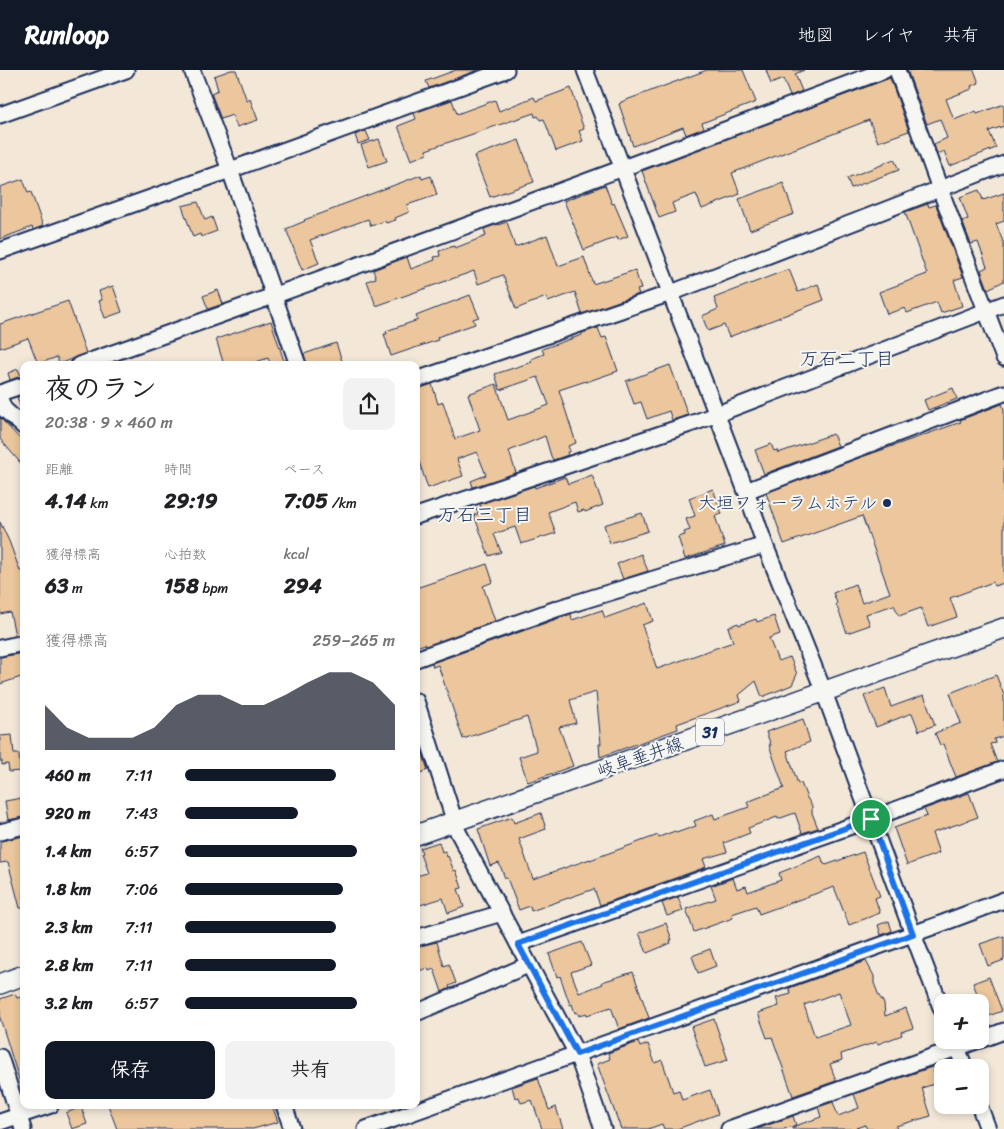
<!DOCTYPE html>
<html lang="ja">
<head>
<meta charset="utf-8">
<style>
	:root { --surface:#fff; --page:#f2f2f2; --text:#202124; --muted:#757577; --accent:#111827 }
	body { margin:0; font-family:Sriracha,"Klee One",sans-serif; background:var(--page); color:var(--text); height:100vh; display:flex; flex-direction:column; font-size:19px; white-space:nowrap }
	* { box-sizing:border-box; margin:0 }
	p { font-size:16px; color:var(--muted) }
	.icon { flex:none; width:28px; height:28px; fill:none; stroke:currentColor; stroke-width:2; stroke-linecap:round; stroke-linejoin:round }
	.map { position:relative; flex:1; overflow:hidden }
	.panel { position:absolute; left:20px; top:291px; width:400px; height:748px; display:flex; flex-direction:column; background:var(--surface); border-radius:10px; box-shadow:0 2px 8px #0003 }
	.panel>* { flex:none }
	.buttons { position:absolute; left:934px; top:924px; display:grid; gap:10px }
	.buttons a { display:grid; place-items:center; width:55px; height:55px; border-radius:10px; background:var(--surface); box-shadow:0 2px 8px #0003; font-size:25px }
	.pin { position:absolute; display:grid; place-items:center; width:42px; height:42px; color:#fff; margin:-21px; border:2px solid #fff; border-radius:50%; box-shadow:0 1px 5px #0007 }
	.round { display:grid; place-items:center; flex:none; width:52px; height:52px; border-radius:10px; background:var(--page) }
	.overview { display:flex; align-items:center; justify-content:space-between; height:85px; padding:0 25px }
	h1 { font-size:28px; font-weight:700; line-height:38px }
	.stats { display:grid; grid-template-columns:repeat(3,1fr); gap:8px; height:85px; padding:5px 25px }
	.stats div { display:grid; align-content:center }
	.stats b { font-size:21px; font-weight:700 }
	.stats small { font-size:14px; font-weight:400 }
	.stats p { font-size:14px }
	.chart { height:140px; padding:10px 25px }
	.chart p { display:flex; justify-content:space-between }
	.chart svg { width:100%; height:90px; margin-top:5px; fill:var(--accent); opacity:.7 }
	.action { display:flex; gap:10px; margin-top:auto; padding:10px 25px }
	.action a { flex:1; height:58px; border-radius:10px; background:var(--accent); color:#fff; font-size:20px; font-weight:700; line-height:58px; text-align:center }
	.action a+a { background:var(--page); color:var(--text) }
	ul { padding:0 25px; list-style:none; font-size:16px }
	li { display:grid; grid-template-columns:80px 60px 1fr; align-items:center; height:38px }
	li i { height:12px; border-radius:6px; background:var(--accent) }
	header { display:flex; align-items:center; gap:30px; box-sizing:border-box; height:70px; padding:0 25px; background:var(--accent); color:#fff }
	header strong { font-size:24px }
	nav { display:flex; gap:28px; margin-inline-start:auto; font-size:18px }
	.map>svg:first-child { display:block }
	.building { fill:#ecc69c; stroke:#1b2f5e; fill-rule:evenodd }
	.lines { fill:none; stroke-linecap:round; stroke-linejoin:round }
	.minor-casing { stroke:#1b2f5e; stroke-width:19 }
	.major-casing { stroke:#1b2f5e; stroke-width:22 }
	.minor { stroke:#f6f6f2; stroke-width:15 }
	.major { stroke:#f6f6f2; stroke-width:19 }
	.route-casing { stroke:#fff; stroke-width:10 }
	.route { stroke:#1a73e8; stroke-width:6 }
	.poi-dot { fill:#1b2f5e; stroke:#f6f6f2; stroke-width:2 }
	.labels { text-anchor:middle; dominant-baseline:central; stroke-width:4; stroke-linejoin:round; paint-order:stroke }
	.shield { fill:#f6f6f2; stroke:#5d6b8a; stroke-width:1 }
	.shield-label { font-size:16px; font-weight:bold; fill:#1b2f5e }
	.poi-label { font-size:18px; fill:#1b2f5e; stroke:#f6f6f2; text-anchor:end }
	.street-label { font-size:18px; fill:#1b2f5e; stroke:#f6f6f2 }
	.neighbourhood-label { font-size:19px; fill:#1b2f5e; stroke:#f6f6f2 }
</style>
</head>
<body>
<header>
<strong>Runloop</strong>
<nav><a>地図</a><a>レイヤ</a><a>共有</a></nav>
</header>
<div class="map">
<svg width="1004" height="1059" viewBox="0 0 1004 1059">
	<rect width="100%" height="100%" fill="#f3e8d8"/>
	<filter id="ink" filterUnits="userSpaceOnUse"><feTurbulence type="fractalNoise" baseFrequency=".02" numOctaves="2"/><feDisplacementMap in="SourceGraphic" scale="10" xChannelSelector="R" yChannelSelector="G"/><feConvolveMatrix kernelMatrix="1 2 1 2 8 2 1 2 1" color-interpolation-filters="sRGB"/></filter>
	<g filter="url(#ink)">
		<g class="building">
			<polygon points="231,0 236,0 247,31 250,29 258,50 237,57 232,45 221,49 211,23 218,20 214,6"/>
			<polygon points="456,0 478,0 429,18 426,11"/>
			<polygon points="707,0 743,0 756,32 702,53 704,58 686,65 683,57 633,76 619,34 621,33 621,32"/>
			<polygon points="766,0 804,0 795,4 802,21 790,26 783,9 771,14"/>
			<polygon points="907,0 974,0 979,13 971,16 972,19 946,29 954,50 976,41 977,44 1004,34 1004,56 989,61 996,78 950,96 944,81 937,84 934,74 947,68 940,49 927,54"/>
			<polygon points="890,8 909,61 878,72 869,50 732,103 740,124 702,139 696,124 672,133 675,142 659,148 642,101"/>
			<polygon points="571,18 577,36 576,37 584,59 579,61 583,71 556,81 544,49 540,50 538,46 535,47 534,43 426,80 427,84 411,90 398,56 416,49 414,43 452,30 457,44 495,30 499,41 534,27 536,31"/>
			<polygon points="366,61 370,70 358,74 355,65"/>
			<polygon points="379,69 387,91 369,97 361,75"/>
			<polygon points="519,70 534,112 490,127 474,86"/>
			<polygon points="894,89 899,100 851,118 847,108 884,94 884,93"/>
			<polygon points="421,105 422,109 431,106 437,125 407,135 409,142 395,148 396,150 386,153 385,151 371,156 368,149 310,170 319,193 302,200 286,159 305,151 304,150 339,137 339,136"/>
			<polygon points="23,109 28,123 31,122 43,156 33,160 32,157 0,169 0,117"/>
			<polygon points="783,113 794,144 750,160 739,129"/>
			<polygon points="605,115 612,134 614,133 628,166 618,170 617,167 584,180 564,131"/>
			<polygon points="979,120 983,130 1004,123 1004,151 996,154 1004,174 1004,211 988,219 981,200 987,197 978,172 971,174 962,151 968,149 960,127"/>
			<polygon points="198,132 205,150 212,147 217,161 201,167 200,164 193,167 182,136"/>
			<polygon points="928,134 929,137 936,135 963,207 954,210 962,236 941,243 937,232 907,243 905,238 887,244 879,222 927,204 905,142"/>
			<polygon points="507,152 515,177 547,165 558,196 584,187 593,214 635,200 641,219 637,220 639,224 582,244 575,222 548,232 546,227 516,239 503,205 478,214 474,201 376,236 367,211 376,208 373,200 407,187 411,199 435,190 434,187 440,186 439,181 454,176 455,178 486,166 484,159 498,154 498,155"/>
			<polygon points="789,199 798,222 818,214 824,230 729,267 724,255 708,261 702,246 718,239 714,228"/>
			<polygon points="113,216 122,242 105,248 99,231 102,230 99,221"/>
			<polygon points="218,220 223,234 208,239 203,226"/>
			<polygon points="470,225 479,247 473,249 475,254 437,267 438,270 391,286 384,264 387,264 386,261 418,250 416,246"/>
			<polygon points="68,231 86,283 59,294 57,287 38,294 28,268 0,278 0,254"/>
			<polygon points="271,251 284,291 286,290 288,295 271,295 268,288 247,295 224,295 216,269"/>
			<polygon points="598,258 602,268 606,267 618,301 586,312 586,311 559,320 576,373 568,376 570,381 567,382 568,385 553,390 551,386 545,366 509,381 516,403 473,417 471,411 486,405 477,382 457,389 463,406 428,418 416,383 416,319 432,314 438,334 443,332 455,369 480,360 468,324 496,314 508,350 549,335 538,307 500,320 495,304 532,292 531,289 544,284 542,279 582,265 582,263"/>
			<polygon points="336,273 342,291 330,295 307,295 304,284"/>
			<polygon points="670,295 688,345 672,350 669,341 647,349 641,332 634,334 626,311"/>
			<polygon points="18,299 21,306 10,310 8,303"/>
			<polygon points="953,318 957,329 928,340 924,330"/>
			<polygon points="24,325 24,343 22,343 17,327"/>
			<polygon points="1002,334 1004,339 1004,513 994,516 993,512 950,528 957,547 928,557 921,538 899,546 894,535 866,544 870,555 847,563 836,534 837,533 833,523 855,514 862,533 890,523 862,446 784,474 766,423 859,388 961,352 960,350"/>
			<polygon points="0,348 24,373 24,397 0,369"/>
			<polygon points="833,364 838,376 764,404 755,380 771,374 774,381 777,380 778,383"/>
			<polygon points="592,405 603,435 585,442 584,440 578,442 575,432 548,442 556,463 521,474 515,457 494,464 501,482 489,486 474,445 478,444 476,439 481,437 480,434 534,416 535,418 565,407 568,414"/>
			<polygon points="713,419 722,444 715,446 725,476 685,489 678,467 685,465 684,462 690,460 686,449 695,446 689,428"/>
			<polygon points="642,443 648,461 610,473 604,455"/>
			<polygon points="0,452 9,471 20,501 24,500 24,564 15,565 10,542 0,544"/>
			<polygon points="641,484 648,501 623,509 617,494"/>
			<polygon points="487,494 493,512 483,516 495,551 426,576 425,574 416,577 416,518"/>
			<polygon points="647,533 653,551 642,555 657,599 733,572 728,557 738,553 739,555 756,549 757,552 774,546 780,564 769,568 778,591 790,587 797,604 792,615 762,627 756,611 739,625 741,631 677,654 678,659 600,687 599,674 601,674 596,622 570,630 576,653 559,657 573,696 528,712 519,687 537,681 527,647 463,669 438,595 433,597 432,593 571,544 572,550 602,540 605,548"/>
			<polygon points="24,583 24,606 0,614 0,587"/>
			<polygon points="996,605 1004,625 1004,666 994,669 995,673 990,674 997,692 956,707 943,674 940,675 935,663 961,653 950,623"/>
			<polygon points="885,618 891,637 924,625 935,655 919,661 912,643 876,657 864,626"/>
			<polygon points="803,649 810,672 787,681 798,714 801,713 807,728 812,736 812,743 818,758 802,763 795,743 778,749 777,747 748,758 750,763 724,773 727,782 703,789 706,797 600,835 594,819 531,841 530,836 519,840 507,808 505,808 499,793 490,796 478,759 512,747 514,753 541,743 546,759 519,769 533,809 590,789 590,790 658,765 659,767 675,761 676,763 696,756 694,751 713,744 715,749 749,737 747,732 784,718 769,675 771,675 766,662"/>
			<polygon points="12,665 14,684 19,684 20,701 9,702 8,694 2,695 2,691 0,691 0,666"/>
			<polygon points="416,665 428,700 416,705"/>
			<polygon points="969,723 978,747 932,763 939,783 907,795 894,758 927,746 924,739"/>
			<polygon points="22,728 24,747 8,750 5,731"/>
			<polygon points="24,766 24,838 20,838 8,792 0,793 0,771"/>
			<polygon points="439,772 442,782 445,781 447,787 448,786 454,801 456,800 462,818 458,819 464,837 448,843 443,828 420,835 419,832 416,832 416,806 427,803 420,784 422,783 420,778"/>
			<polygon points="863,782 880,826 875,828 880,843 849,855 834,817 759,844 756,836 732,844 733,848 694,862 686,839 716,829 711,816 733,808 737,819 746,816 748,822 781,810 779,803 821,786 824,794 825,794 826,795"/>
			<polygon points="678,827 683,841 667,846 662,833"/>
			<polygon points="889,851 892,861 881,865 878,855"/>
			<polygon points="666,853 672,870 670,870 671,873 647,883 639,863"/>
			<polygon points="1004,866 1004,890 988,896 980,874"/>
			<polygon points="437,872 444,896 449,894 456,913 449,916 450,918 442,922 434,899 429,901 428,898 416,902 416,877"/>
			<polygon points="582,872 591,895 571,902 579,923 603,914 602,912 633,902 649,948 619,959 611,937 587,945 586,943 579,946 577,942 575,943 572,934 570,935 560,906 557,907 549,884"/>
			<polygon points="710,879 716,896 698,903 692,886"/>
			<path d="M866,891L874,906V913L879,926L884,933L885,946L906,938L913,958L901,962L902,965L878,974L877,972L841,984L842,990L830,994L836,1011L793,1026L772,967L767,968L758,943L779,936L776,928L791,924L789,918ZM839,922L851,955L815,967L804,935Z"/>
			<polygon points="989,907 1002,941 986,947 973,913"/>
			<polygon points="15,924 17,928 24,926 24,1015 21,1016 0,948 0,929"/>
			<polygon points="714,949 728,990 705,997 691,957"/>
			<polygon points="638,972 640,977 648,974 655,993 662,990 673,1022 679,1020 682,1030 710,1020 718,1044 677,1059 664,1059 662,1054 648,1059 621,1059 597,994 610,989 608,983"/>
			<polygon points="932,997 937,1013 922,1018 931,1046 896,1056 897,1059 867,1059 865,1055 853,1059 792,1059 792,1057 821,1047 818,1037 833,1032 838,1046 859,1038 854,1024"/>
			<polygon points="538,1008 549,1040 556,1037 563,1059 542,1059 532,1030 521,1033 519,1027 515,1028 512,1017"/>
			<polygon points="108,1035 272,1035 278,1052 253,1059 117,1059"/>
			<polygon points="81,1037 87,1054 72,1059 66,1043"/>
			<polygon points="793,1046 796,1055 784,1059 757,1059"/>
		</g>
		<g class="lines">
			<g class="minor-casing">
				<g id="minor">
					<polyline points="192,0 230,100 298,295"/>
					<polyline points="585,0 746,421 765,475 824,622 913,864 942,940"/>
					<polyline points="897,0 940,119 1004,288"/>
					<polyline points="0,45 126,0"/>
					<polyline points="0,181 230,100 506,0"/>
					<path d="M79,295C349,200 617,101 885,0"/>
					<polyline points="416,310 671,223 1004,94"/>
					<polyline points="0,323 24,315"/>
					<polyline points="0,329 4,339 24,357"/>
					<polyline points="746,421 1004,323"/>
					<polyline points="416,446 699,351 1004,234"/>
					<polyline points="0,578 24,573"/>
					<polyline points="416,589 559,538 765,475"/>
					<polyline points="416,631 458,762 577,984 603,1059"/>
					<polyline points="0,762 24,756"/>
					<polyline points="416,868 502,843"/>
					<polyline points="518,874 871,749 1004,699"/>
					<polyline points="416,943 528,895"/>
					<polyline points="954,970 965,998"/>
					<polyline points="980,970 1004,961"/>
					<polyline points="0,987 23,1059"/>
					<polyline points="284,1035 292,1059"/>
					<polyline points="979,1035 988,1059"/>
					<polyline points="0,1052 51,1035"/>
					<polyline points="366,1059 935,856 1004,830"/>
					<polyline points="729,1059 979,970"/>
				</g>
			</g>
			<g class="major-casing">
				<g id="major">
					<polyline points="416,765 1004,558"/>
					<polyline points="0,914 24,905"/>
				</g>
			</g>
			<use href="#minor" class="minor"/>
			<use href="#major" class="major"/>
		</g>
	</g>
	<g class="lines" filter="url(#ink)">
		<g class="route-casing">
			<polygon id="route" points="871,749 913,864 577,984 518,874"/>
		</g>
		<use href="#route" class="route"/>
	</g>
	<circle class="poi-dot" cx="887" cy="433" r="5"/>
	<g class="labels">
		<rect class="shield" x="696" y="648.5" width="28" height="27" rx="4"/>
		<g class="shield-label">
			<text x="710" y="662">31</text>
		</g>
		<g class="poi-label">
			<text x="877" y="433">大垣フォーラムホテル</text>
		</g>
		<g class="street-label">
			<text transform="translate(640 687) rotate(-19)">岐阜垂井線</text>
		</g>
		<g class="neighbourhood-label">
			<text x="847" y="288">万石二丁目</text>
			<text x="485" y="444">万石三丁目</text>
		</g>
	</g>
</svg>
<div class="buttons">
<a>+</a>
<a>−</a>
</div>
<div class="pin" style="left:871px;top:749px;background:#1e9e55"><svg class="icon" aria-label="arrive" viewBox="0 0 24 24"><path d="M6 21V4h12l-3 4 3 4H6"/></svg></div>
<section class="panel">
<div class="overview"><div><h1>夜のラン</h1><p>20:38 · 9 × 460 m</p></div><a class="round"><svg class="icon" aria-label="share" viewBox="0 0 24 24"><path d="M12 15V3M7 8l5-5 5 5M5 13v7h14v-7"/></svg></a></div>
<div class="stats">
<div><p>距離</p><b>4.14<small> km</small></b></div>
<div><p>時間</p><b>29:19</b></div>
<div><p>ペース</p><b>7:05<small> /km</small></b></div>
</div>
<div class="stats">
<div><p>獲得標高</p><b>63<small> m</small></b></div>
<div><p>心拍数</p><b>158<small> bpm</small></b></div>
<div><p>kcal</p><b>294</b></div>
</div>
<div class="chart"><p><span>獲得標高</span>259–265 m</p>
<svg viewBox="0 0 160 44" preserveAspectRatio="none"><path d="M0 44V22L10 33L20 38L30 38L40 38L50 33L60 22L70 17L80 17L90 22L100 22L110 17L120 11L130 6L140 6L150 11L160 22V44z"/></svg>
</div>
<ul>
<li><b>460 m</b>7:11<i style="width:72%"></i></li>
<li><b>920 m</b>7:43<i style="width:54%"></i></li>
<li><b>1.4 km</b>6:57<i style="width:82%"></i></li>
<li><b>1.8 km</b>7:06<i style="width:75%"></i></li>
<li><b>2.3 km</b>7:11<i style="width:72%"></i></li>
<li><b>2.8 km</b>7:11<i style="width:72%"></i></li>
<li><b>3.2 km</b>6:57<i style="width:82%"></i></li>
</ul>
<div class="action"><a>保存</a><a>共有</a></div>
</section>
</div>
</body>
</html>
